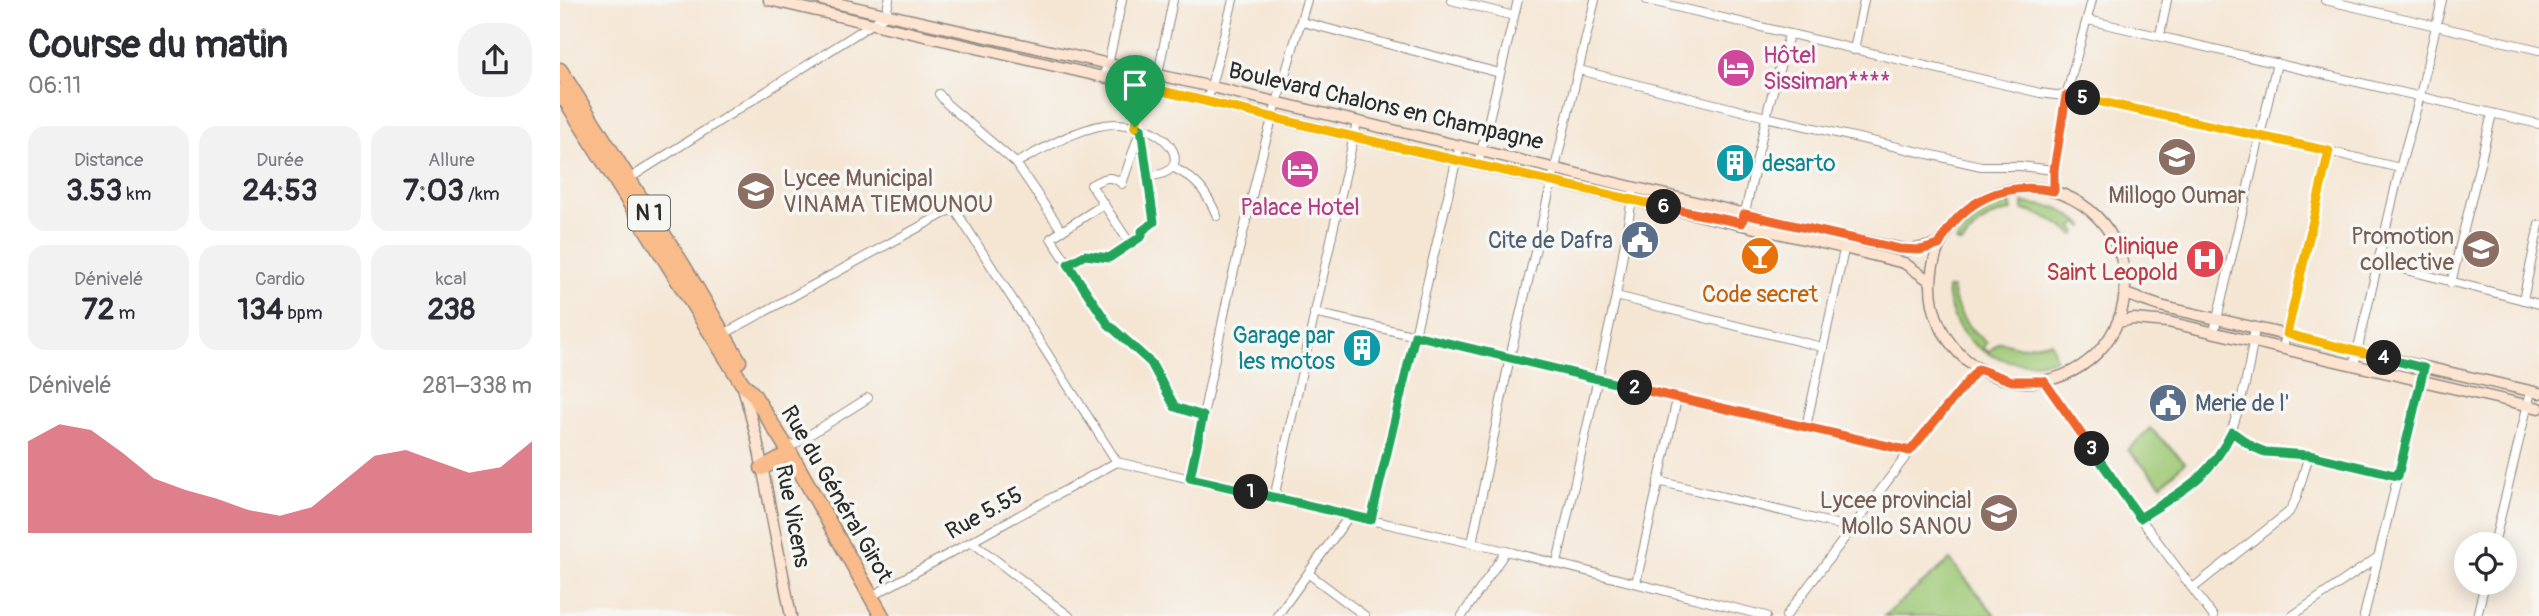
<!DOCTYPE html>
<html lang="fr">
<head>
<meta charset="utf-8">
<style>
	:root { --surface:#fff; --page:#f2f2f3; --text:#2b2b33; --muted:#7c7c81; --accent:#d1495b }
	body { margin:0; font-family:Pangolin,sans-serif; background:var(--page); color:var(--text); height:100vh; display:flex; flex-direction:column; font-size:26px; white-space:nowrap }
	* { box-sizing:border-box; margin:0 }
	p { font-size:23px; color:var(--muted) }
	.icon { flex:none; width:38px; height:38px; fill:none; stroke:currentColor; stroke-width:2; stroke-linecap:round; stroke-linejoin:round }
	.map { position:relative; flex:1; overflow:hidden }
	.details { display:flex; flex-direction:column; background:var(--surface); width:560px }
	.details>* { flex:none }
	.buttons { position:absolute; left:1894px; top:532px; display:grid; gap:14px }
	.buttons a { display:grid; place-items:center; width:63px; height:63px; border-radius:50%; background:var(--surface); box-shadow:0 4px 18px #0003; font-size:35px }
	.pin { position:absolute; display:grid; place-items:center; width:60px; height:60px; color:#fff; margin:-72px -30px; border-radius:50% 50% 50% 0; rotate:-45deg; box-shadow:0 0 7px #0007 }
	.pin .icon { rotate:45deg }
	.km { position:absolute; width:35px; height:35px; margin:-18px; border-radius:50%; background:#222; color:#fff; font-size:19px; line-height:35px; text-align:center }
	.round { display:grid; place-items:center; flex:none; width:74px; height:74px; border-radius:28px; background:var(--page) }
	.summary { display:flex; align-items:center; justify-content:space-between; height:119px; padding:0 28px }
	h1 { font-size:38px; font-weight:800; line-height:52px }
	.metrics { display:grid; grid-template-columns:repeat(3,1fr); gap:10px; height:119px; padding:7px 28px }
	.metrics div { display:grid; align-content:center; border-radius:18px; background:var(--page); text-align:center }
	.metrics b { font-size:30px; font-weight:800 }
	.metrics small { font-size:19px; font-weight:400 }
	.metrics p { font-size:19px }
	.chart { height:196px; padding:14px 28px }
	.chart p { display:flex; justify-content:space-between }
	.chart svg { width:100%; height:126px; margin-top:7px; fill:var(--accent); opacity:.7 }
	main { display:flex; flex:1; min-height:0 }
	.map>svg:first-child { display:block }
	.green { fill:#9dc875; stroke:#647a50; stroke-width:2 }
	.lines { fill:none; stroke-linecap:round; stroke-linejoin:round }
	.street-casing { stroke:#908880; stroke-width:10 }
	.secondary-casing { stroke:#908880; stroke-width:13 }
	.highway-casing { stroke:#908880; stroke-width:17 }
	.street { stroke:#fff; stroke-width:8 }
	.secondary { stroke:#fde4d1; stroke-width:10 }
	.highway { stroke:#fabb8b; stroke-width:14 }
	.split-1-casing { stroke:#fff; stroke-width:14 }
	.split-2-casing { stroke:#fff; stroke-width:14 }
	.split-3-casing { stroke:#fff; stroke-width:14 }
	.split-4-casing { stroke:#fff; stroke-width:14 }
	.split-5-casing { stroke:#fff; stroke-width:14 }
	.split-6-casing { stroke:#fff; stroke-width:14 }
	.split-7-casing { stroke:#fff; stroke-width:14 }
	.split-1 { stroke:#22a559; stroke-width:9 }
	.split-2 { stroke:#22a559; stroke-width:9 }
	.split-3 { stroke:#f0652b; stroke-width:9 }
	.split-4 { stroke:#22a559; stroke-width:9 }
	.split-5 { stroke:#f5b400; stroke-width:9 }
	.split-6 { stroke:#f0652b; stroke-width:9 }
	.split-7 { stroke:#f5b400; stroke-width:9 }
	.labels { text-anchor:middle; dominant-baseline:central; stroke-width:7; stroke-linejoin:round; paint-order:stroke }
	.shield { fill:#f6f6f2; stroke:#686867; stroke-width:2 }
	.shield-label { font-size:21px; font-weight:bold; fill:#2b2b2b }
	.hotel-label { font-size:23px; fill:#b23c85; stroke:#f6f6f2; text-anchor:start }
	.street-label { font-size:23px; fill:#2b2b2b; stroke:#f6f6f2 }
	.culture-label { font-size:23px; fill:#0d838f; stroke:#f6f6f2; text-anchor:start }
	.education-label { font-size:23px; fill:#785e54; stroke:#f6f6f2; text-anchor:end }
	.service-label { font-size:23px; fill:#4e5e75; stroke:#f6f6f2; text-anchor:end }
	.health-label { font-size:23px; fill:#be3a42; stroke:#f6f6f2; text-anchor:end }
	.food-label { font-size:23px; fill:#c56008; stroke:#f6f6f2 }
</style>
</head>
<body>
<main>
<section class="details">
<div class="summary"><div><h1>Course du matin</h1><p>06:11</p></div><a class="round"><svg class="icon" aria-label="share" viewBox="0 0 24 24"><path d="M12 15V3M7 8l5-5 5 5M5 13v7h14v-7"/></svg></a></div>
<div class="metrics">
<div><p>Distance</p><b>3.53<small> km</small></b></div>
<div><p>Durée</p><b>24:53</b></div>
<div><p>Allure</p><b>7:03<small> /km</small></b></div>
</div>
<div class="metrics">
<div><p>Dénivelé</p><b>72<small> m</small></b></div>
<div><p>Cardio</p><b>134<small> bpm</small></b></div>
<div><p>kcal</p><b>238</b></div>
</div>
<div class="chart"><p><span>Dénivelé</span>281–338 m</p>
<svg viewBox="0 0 160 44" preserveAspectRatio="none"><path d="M0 44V12L10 6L20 8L30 16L40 25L50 29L60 32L70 36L80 38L90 35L100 26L110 17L120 15L130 19L140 23L150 21L160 12V44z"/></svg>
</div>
</section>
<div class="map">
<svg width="1979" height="616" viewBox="0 0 1979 616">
	<rect width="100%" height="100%" fill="#f6f6f2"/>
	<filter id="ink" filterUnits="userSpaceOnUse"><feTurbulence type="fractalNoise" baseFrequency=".0143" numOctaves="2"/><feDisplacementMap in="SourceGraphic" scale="14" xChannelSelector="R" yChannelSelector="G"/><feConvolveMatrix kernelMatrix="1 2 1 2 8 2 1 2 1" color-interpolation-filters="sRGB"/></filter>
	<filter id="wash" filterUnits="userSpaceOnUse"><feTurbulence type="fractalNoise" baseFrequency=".00686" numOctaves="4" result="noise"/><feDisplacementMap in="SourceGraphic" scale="28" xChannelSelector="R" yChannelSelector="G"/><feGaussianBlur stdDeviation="1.57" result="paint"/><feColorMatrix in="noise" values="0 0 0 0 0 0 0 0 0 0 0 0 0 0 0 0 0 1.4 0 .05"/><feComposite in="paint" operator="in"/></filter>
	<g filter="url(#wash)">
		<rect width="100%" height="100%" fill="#f5e6d4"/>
		<g class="green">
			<path d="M1450,203L1452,211C1430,213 1414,227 1402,244L1396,242C1410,221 1425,209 1450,203Z"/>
			<path d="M1463,203L1498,208L1524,225V227L1517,223L1513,227L1517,232L1514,235C1498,222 1483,214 1463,210Z"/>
			<path d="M1387,288H1392C1396,311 1406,329 1427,342L1423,348L1429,352L1438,343L1442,342L1461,347L1491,342L1496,359C1443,374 1390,345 1387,288Z"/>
			<polygon points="1590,428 1625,462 1602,485 1568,450"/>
			<polygon points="1390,560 1436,616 1324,616"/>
		</g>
	</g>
	<g filter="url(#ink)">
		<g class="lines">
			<g class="street-casing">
				<g id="street">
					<polyline points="891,0 954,16"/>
					<polyline points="1087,0 1480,93 1528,99 1699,135 1840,168"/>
					<polyline points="1765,0 1979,50"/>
					<polyline points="1528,20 1979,124"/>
					<polyline points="742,22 940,73"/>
					<polyline points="1600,35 1607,0"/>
					<polyline points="1294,50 1304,0"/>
					<polyline points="1019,70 1206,117 1421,166 1460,166 1494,170"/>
					<polyline points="542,77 548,65 562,0"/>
					<polyline points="595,89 613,0"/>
					<polyline points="379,94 387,104 456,163 502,231"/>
					<polyline points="647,102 673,0"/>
					<polyline points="575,127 586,87"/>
					<path d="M456,163C483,149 528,122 558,124C569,125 586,127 595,133C622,149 623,175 588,176"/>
					<polyline points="918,164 958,0"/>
					<path d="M614,168C637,179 647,193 657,216"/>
					<polyline points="67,180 326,15 329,0"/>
					<polyline points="1494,191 1494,170 1506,96 1532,0"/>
					<polyline points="544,204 491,238 548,324 591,364 615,407 643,416"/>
					<polyline points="1184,217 1209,105 1229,35"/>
					<path d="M571,245L531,185C543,178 552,174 562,184L580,131"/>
					<polyline points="1819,263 1979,304"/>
					<polyline points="508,264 525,255 549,259 582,236 582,231 594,222 581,128"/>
					<polyline points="1891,283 1932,114"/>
					<polyline points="1056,296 1262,347"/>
					<polyline points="1963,300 1979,225"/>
					<polyline points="754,313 950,357 1117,399 1350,451"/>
					<polyline points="1654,332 1717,63"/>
					<polyline points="162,335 394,208 557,462 946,551 1206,616"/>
					<polyline points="1723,348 1769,151"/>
					<polyline points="1794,365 1840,168 1860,96 1882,0"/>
					<polyline points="1484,381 1580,518 1653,616"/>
					<polyline points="1246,427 1285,245"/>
					<polyline points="1672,432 1693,447 1705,452 1749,455 1838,476"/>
					<polyline points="227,449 308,398"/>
					<polyline points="630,478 669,291 704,147 747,0"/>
					<polyline points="1098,481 1292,528"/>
					<polyline points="714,498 797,122"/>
					<path d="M1580,518C1603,503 1634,489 1651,467C1677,437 1690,367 1695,327"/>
					<polyline points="811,520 900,145"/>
					<polyline points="412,542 509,616"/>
					<polyline points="912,543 950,357 1035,0"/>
					<polyline points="1934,544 1971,391"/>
					<polyline points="997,563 1056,296 1074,187"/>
					<polyline points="749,574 805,616"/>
					<polyline points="1076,583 1117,399"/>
					<polyline points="1633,588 1729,512 1736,499 1749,455"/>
					<polyline points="310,597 557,462"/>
					<polyline points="717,616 790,515"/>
					<polyline points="902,616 946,551"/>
					<polyline points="1226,616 1350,451 1418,369"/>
					<polyline points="1732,616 1818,557"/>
					<polyline points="1804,616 1864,368"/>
					<polyline points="1917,616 1925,583"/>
				</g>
			</g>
			<g class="secondary-casing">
				<g id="secondary">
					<polyline points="209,0 595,89 794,137 1284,248 1344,263 1370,281"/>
					<polyline points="262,0 652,87 1286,238 1349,250 1379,245"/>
					<circle cx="1468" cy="285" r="97"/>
					<polyline points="1565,294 1600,306 1979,393"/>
					<polyline points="1558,322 1573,319 1608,322 1979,408"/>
					<polyline points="182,383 197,440 231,616"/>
				</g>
			</g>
			<g class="highway-casing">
				<g id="highway">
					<polyline points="0,70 124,267 179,361"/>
					<polyline points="0,91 182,383 193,394 230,453 322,616"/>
					<polyline points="202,468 230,453"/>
				</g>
			</g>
			<use href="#street" class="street"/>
			<use href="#secondary" class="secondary"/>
			<use href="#highway" class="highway"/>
		</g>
	</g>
	<g class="lines" filter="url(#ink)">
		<g class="split-1-casing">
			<polyline id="split-1" points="575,127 581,128 594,222 582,231 582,236 549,258 525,255 508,264 548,324 591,363 615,407 643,416 630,478 691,492"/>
		</g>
		<g class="split-2-casing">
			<polyline id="split-2" points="691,492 811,520 855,335 1075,388"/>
		</g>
		<g class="split-3-casing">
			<polyline id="split-3" points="1075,388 1350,451 1418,369 1452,381 1484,381 1532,449"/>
		</g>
		<g class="split-4-casing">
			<path id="split-4" d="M1532,449L1580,518C1623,490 1648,480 1672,432L1693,447L1705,452L1749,455L1838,476L1864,368L1824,358"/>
		</g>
		<g class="split-5-casing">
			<polyline id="split-5" points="1523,98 1769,151 1727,334 1824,358"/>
		</g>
		<g class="split-6-casing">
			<path id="split-6" d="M1104,207L1182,223L1184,214L1339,249L1360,250L1379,245C1401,200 1445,181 1494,191V170L1506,96L1523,98"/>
		</g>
		<g class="split-7-casing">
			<polyline id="split-7" points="575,127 586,87 794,137 1104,207"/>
		</g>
		<use href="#split-1" class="split-1"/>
		<use href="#split-2" class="split-2"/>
		<use href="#split-3" class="split-3"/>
		<use href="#split-4" class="split-4"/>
		<use href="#split-5" class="split-5"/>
		<use href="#split-6" class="split-6"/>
		<use href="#split-7" class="split-7"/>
	</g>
	<defs>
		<g id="hotel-disc" transform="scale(2.0125)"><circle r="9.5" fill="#d1479c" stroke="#f6f6f2"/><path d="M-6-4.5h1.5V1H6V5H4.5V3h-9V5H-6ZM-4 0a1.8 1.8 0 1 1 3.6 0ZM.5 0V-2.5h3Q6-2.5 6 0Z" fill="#fff"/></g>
		<g id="school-disc" transform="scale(2.0125)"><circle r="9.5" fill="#8d6e63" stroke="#f6f6f2"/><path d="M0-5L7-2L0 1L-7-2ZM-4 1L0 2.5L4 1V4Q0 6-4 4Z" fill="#fff"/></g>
		<g id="building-disc" transform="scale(2.0125)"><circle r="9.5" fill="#0f9aa8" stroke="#f6f6f2"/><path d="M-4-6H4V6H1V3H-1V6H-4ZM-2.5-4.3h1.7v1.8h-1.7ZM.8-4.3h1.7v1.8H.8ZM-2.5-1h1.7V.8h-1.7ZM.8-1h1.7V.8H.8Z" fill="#fff"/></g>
		<g id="civic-disc" transform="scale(2.0125)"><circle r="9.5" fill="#5c6f8a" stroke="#f6f6f2"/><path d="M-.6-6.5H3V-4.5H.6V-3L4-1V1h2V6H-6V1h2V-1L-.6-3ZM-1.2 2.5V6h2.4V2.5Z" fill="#fff"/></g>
		<g id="bar-disc" transform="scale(2.0125)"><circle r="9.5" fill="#e8710a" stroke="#f6f6f2"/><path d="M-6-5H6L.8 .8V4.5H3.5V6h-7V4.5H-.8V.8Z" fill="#fff"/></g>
		<g id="hospital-disc" transform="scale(2.0125)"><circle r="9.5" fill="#e0444e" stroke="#f6f6f2"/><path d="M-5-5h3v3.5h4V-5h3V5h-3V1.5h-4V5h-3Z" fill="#fff"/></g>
	</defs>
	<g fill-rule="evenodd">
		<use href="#hotel-disc" x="1176" y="68"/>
		<use href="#school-disc" x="1617" y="157"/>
		<use href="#building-disc" x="1175" y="163"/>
		<use href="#hotel-disc" x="740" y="169"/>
		<use href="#school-disc" x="196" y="191"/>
		<use href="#civic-disc" x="1080" y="240"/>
		<use href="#school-disc" x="1921" y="249"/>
		<use href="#bar-disc" x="1200" y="256"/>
		<use href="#hospital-disc" x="1645" y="259"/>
		<use href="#building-disc" x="802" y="348"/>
		<use href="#civic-disc" x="1608" y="403"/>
		<use href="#school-disc" x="1439" y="513"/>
	</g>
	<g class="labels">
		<rect class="shield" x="68" y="195.5" width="42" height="35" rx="5"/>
		<g class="shield-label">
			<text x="89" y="213">N 1</text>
		</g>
		<g class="hotel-label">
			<text x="1203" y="55">Hôtel<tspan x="1203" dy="26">Sissiman****</tspan></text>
			<text x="740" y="207" text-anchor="middle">Palace Hotel</text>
		</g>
		<g class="street-label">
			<text transform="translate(826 106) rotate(13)">Boulevard Chalons en Champagne</text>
			<text transform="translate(277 494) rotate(60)">Rue du Général Girot</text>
			<text transform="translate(424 513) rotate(-29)">Rue 5.55</text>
			<text transform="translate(233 516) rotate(79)">Rue Vicens</text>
		</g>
		<g class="culture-label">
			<text x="1202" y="163">desarto</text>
			<text x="775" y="335" text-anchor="end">Garage par<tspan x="775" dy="26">les motos</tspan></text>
		</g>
		<g class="education-label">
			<text x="223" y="178" text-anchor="start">Lycee Municipal<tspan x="223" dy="26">VINAMA TIEMOUNOU</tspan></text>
			<text x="1617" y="195" text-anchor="middle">Millogo Oumar</text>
			<text x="1894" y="236">Promotion<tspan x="1894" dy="26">collective</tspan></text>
			<text x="1412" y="500">Lycee provincial<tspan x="1412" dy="26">Mollo SANOU</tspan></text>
		</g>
		<g class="service-label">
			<text x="1053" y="240">Cite de Dafra</text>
			<text x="1635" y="403" text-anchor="start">Merie de l'</text>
		</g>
		<g class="health-label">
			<text x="1618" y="246">Clinique<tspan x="1618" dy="26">Saint Leopold</tspan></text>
		</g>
		<g class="food-label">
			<text x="1200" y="294">Code secret</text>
		</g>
	</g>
</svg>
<div class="buttons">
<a><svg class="icon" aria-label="locate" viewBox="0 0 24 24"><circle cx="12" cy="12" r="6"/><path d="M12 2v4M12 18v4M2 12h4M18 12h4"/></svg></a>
</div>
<div class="pin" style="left:575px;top:127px;background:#1e9e55"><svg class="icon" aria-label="arrive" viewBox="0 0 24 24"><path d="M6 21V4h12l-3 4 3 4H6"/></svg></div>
<b class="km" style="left:691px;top:492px">1</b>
<b class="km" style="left:1075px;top:388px">2</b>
<b class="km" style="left:1532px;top:449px">3</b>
<b class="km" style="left:1824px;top:358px">4</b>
<b class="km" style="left:1523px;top:98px">5</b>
<b class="km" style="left:1104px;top:207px">6</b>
</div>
</main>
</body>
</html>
